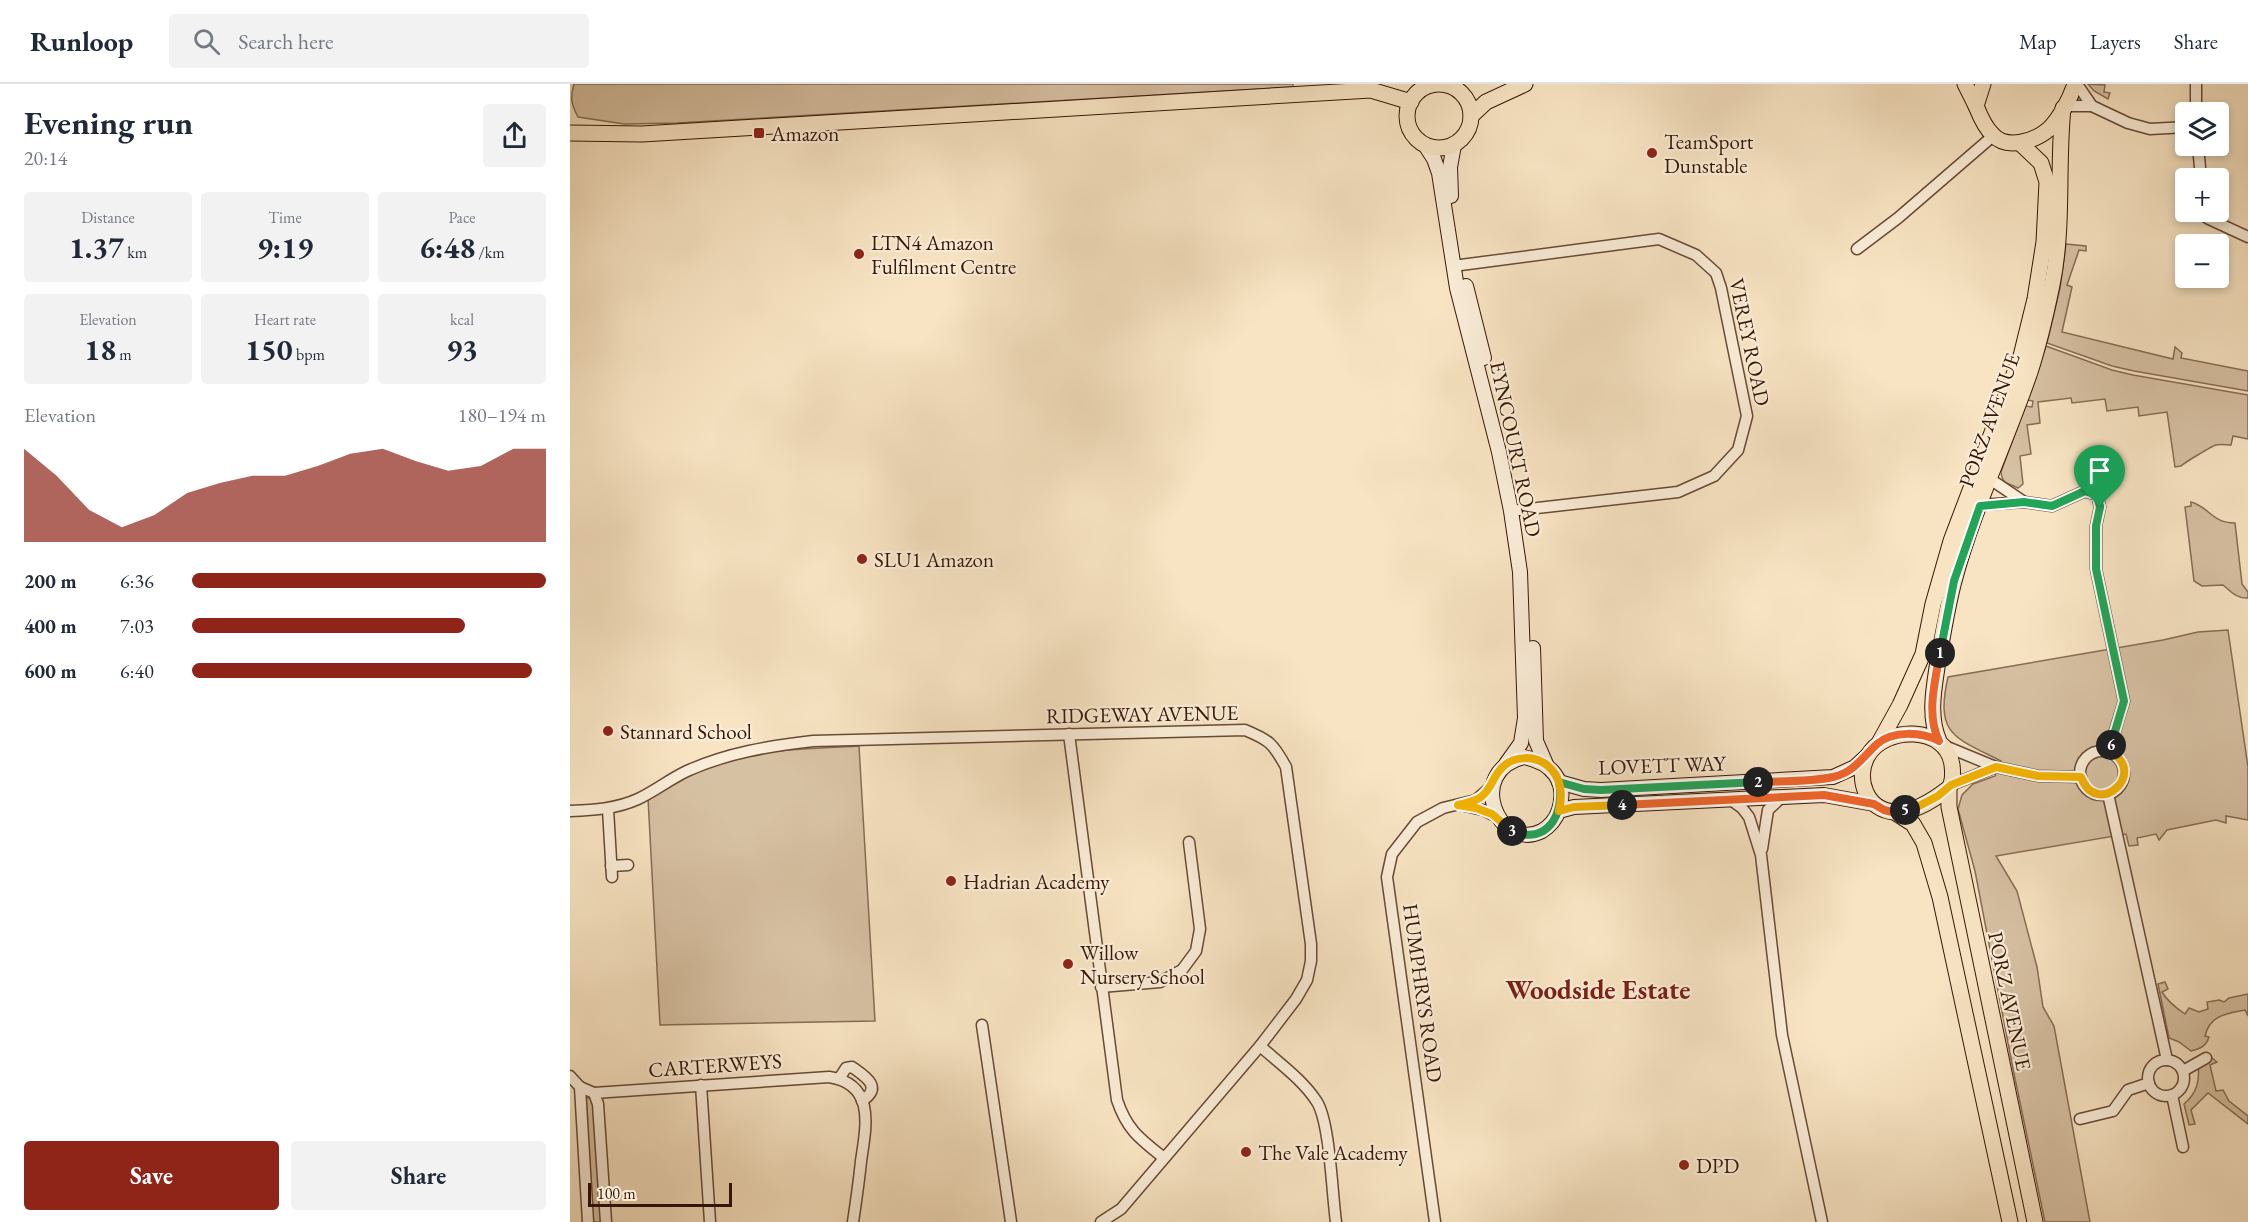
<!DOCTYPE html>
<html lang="en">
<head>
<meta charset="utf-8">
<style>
	:root { --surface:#fff; --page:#f2f2f3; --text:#1f2937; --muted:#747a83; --line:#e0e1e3; --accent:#8f2418 }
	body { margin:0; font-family:"EB Garamond",serif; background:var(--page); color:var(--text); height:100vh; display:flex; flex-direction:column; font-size:22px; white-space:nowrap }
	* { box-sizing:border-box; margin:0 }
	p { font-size:20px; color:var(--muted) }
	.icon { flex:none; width:33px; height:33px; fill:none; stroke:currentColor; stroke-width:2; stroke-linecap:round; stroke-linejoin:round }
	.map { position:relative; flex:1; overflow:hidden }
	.side { display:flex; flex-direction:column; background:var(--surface); width:570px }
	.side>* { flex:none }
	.tools { position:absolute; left:1605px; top:18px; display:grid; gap:12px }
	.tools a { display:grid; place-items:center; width:54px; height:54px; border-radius:6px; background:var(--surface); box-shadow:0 3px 9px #0003; font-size:30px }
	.scale { position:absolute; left:18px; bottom:15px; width:144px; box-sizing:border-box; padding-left:6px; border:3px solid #381607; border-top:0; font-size:16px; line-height:21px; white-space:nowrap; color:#381607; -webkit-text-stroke:4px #faedd8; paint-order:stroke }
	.pin { position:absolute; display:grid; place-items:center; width:51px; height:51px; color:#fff; margin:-62px -26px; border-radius:50% 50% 50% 0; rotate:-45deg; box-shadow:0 0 6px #0007 }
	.pin .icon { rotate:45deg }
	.km { position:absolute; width:30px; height:30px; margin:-15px; border-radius:50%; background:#222; color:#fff; font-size:16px; line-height:30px; text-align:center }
	.round { display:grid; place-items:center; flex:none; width:63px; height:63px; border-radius:6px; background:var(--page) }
	.overview { display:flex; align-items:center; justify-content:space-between; height:102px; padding:0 24px }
	h1 { font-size:33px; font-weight:700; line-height:45px }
	.stats { display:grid; grid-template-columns:repeat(3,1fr); gap:9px; height:102px; padding:6px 24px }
	.stats div { display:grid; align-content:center; border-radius:6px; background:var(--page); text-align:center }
	.stats b { font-size:30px; font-weight:700 }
	.stats small { font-size:16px; font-weight:400 }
	.stats p { font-size:16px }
	.chart { height:168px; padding:12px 24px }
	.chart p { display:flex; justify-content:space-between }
	.chart svg { width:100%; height:108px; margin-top:6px; fill:var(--accent); opacity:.7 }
	.action { display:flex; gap:12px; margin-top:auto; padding:12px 24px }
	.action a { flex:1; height:69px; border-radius:6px; background:var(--accent); color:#fff; font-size:24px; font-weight:700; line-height:69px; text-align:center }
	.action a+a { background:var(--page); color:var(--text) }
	ul { padding:0 24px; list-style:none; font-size:20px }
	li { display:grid; grid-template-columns:96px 72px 1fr; align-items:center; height:45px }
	li i { height:15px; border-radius:8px; background:var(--accent) }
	header { display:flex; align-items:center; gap:36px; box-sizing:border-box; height:84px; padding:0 30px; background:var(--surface); border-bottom:2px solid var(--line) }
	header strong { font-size:28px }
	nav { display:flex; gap:33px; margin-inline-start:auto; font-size:21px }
	.search { width:420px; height:54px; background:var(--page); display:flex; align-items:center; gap:15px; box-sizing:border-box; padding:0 21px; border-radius:6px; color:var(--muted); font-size:22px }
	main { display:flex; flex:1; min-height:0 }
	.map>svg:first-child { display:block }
	.green { fill:#d7c1a3; stroke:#886c55; stroke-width:1.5 }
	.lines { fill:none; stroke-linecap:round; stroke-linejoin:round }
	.street-casing { stroke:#684a36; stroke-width:13 }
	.secondary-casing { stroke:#381607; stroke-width:16 }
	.primary-casing { stroke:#381607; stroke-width:17 }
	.street { stroke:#faedd8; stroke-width:10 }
	.secondary { stroke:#faedd8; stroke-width:14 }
	.primary { stroke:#f8e4c3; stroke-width:15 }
	.split-1-casing { stroke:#fff; stroke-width:12 }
	.split-2-casing { stroke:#fff; stroke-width:12 }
	.split-3-casing { stroke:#fff; stroke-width:12 }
	.split-4-casing { stroke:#fff; stroke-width:12 }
	.split-5-casing { stroke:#fff; stroke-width:12 }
	.split-6-casing { stroke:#fff; stroke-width:12 }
	.split-7-casing { stroke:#fff; stroke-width:12 }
	.split-1 { stroke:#22a559; stroke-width:8 }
	.split-2 { stroke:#f0652b; stroke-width:8 }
	.split-3 { stroke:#22a559; stroke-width:8 }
	.split-4 { stroke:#f5b400; stroke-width:8 }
	.split-5 { stroke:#f0652b; stroke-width:8 }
	.split-6 { stroke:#f5b400; stroke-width:8 }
	.split-7 { stroke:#22a559; stroke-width:8 }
	.poi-dot { fill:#8f2418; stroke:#faedd8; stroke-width:2 }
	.labels { text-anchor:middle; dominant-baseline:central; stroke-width:4.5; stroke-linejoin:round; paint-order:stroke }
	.poi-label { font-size:21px; fill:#381607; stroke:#faedd8; text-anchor:start }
	.street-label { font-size:21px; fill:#381607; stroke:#faedd8 }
	.district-label { font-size:27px; font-weight:bold; fill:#7a1f14; stroke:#faedd8 }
</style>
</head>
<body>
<header>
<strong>Runloop</strong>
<div class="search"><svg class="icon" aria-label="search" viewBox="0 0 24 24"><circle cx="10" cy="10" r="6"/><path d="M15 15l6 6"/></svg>Search here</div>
<nav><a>Map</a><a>Layers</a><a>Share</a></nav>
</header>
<main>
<section class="side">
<div class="overview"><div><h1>Evening run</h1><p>20:14</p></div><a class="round"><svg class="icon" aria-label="share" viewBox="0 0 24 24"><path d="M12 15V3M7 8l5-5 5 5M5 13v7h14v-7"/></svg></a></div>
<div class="stats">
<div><p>Distance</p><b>1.37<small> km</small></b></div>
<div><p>Time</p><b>9:19</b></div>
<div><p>Pace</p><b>6:48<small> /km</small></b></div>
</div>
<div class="stats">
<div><p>Elevation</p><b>18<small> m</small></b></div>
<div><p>Heart rate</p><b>150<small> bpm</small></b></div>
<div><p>kcal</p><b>93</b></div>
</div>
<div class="chart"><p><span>Elevation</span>180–194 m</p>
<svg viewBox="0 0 160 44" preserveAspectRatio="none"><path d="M0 44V6L10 17L20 31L30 38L40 33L50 24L60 20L70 17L80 17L90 13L100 8L110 6L120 11L130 15L140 13L150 6L160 6V44z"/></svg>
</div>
<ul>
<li><b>200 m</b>6:36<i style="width:100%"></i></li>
<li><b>400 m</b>7:03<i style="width:77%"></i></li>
<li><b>600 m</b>6:40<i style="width:96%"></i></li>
</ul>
<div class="action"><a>Save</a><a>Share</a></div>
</section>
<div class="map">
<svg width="1678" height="1138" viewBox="0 0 1678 1138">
	<rect width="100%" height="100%" fill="#f8e4c3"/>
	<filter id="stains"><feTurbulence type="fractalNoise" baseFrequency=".00333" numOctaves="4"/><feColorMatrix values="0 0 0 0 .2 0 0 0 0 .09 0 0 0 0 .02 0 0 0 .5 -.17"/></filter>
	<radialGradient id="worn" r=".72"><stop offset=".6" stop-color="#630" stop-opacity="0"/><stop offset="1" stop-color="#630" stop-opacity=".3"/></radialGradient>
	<g class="green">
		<path d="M4,0H723V3L107,39L54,40L8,33C1,20 0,14 4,0Z"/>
		<polygon points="1518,0 1535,1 1534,8 1540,9 1538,15 1524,7"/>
		<polygon points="1496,160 1516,162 1516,167 1509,166 1497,201 1502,203 1492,248 1603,275 1605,263 1612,269 1611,274 1678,287 1678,307 1564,287 1542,282 1477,259 1490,204"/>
		<path d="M1476,262L1542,286L1563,291L1678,311V355L1663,352L1661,361C1657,361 1650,360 1646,361C1642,362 1614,379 1611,382L1605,383L1597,328L1569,332L1568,323L1537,327L1535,315L1502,319L1501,314L1468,318L1470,339L1457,341L1461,370L1450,372L1453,400L1448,404C1438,399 1432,400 1431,388L1455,322L1462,323L1463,317L1457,316Z"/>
		<path d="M1621,418C1640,423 1641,439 1665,439L1672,500L1678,508V514C1667,515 1660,507 1653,501L1632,502L1624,497L1615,423L1621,422Z"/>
		<path d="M1658,546L1678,683V736L1656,732V739L1646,736L1597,746L1589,756L1586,750L1567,754L1568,761L1559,762L1556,750L1426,772L1447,807L1467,883L1473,923L1484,942L1520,1138H1475L1443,985L1405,787L1388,725L1392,711L1403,700L1425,692L1431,677C1384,653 1365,651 1378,593L1593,556L1628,548Z"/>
		<path d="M289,662L305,937L90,941L78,714C106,698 134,681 165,674C206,664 248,665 289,662Z"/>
		<path d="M1595,898L1598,905L1592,908C1598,918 1606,924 1615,930L1619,924L1629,928L1638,925L1637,918L1649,916L1654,918L1659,914L1678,910V932L1675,926C1656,930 1640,931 1635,952L1639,953C1636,963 1629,965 1621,967L1609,958L1599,954L1588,900Z"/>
		<path d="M1642,974L1647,978L1640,981L1646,1007L1653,1006L1659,1017L1678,1032V1040L1638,1009L1621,1026L1625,1040L1619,1041L1614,1020C1627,1009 1630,997 1628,980L1635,975Z"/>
		<polygon points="16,1014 24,1014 31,1138 23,1138"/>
	</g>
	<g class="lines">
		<g class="street-casing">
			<g id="street">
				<polyline points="1507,0 1522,22 1558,39 1580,45 1616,43"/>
				<polyline points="1626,0 1626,28"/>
				<polyline points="1494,22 1522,22"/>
				<polyline points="1628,62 1631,94"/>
				<polyline points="1635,128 1637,134 1678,153"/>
				<polyline points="1287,165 1328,134 1423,52"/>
				<polyline points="883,182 1089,155 1126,171 1146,189 1151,204 1177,332 1168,366 1144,392 1108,408 941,427"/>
				<polyline points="1420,395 1454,418"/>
				<polyline points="1410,421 1454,418 1482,422 1515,407 1527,411 1530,423 1526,442 1526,485 1554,617 1539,667"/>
				<path d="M499,650L547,1016C557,1046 570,1055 594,1074"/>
				<polyline points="1375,662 1426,683 1468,692 1511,693"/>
				<circle cx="1532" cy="689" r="22"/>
				<polyline points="1381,701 1426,683"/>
				<polyline points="1538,710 1597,976"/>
				<polyline points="1161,716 1172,724 1179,733 1191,771 1212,951 1252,1138"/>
				<polyline points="895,722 913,726 929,734"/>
				<polyline points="38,725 42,793"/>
				<path d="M0,727C24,726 46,725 68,715C85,707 100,695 117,687C157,669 199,662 243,657L675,646C699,656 703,659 716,683L741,860V877L737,896L726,915L690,962L551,1125L531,1138"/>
				<polyline points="1192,765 1198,726 1212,713"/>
				<polyline points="41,782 58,781"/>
				<polyline points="531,903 590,898 612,886 626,867 630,845 619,758"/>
				<polyline points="412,941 441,1138"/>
				<path d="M690,962C709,979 733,996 747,1018C760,1039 762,1110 766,1138"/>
				<circle cx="1596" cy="994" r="18"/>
				<polyline points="1613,987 1636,974"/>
				<polyline points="0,992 10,1003"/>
				<path d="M269,995L276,984L282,983C296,993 313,1003 292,1017"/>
				<polyline points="131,1001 140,1138"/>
				<polyline points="10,1003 24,1009 28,1020 36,1138"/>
				<polyline points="10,1003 18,1138"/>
				<path d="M24,1009L259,993C306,1000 296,1043 291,1077C289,1097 286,1118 283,1138"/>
				<polyline points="1602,1011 1613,1063"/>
				<polyline points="1510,1035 1543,1027 1558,1006 1579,999"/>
				<polyline points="865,1138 817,793 822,770 847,738 873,724 906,716 922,702"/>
			</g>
		</g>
		<g class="secondary-casing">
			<g id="secondary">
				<polyline points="855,61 864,75 869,89 887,204 929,368 941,427 950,488 955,634 951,659 936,680"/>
				<polyline points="881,112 880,83 884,61"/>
				<polyline points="896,202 914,274"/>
				<polyline points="963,564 966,657 976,680"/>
				<path d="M954,673C981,678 998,697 989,726C986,735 980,742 972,747C928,769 895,687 954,673Z"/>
				<polyline points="989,698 1014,705 1031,706 1263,693 1285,683 1298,671"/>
				<polyline points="989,727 1004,723 1254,711 1304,720"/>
			</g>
		</g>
		<g class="primary-casing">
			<g id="primary">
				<polyline points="1395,0 1406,22"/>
				<path d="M1413,0L1406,22C1410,32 1415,44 1423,51C1437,66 1465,57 1479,45C1490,34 1500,15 1505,0"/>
				<circle cx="869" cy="32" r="32"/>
				<polyline points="901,32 916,18 955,0"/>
				<polyline points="0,49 72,50 801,6 841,18"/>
				<path d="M1369,657C1358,632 1364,604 1368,577C1373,551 1377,523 1384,497C1403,426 1436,358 1460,288C1469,260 1476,230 1482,201C1494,142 1487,83 1493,24"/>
				<polyline points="1309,659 1330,621 1353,570 1363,520 1381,457 1451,272 1465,215 1474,158 1477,98 1471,79 1450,59"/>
				<path d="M1379,704C1365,715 1344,729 1325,728C1297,727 1285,695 1297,673C1314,641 1377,641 1382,681C1383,689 1383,698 1379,704V723L1465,1138"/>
				<polyline points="1326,729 1343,740 1354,759 1370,813 1440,1138"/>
			</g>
		</g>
		<use href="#street" class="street"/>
		<use href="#secondary" class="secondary"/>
		<use href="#primary" class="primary"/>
	</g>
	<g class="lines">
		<g class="split-1-casing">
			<polyline id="split-1" points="1370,569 1384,497 1410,422 1454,418 1482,422 1515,407 1527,411 1530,423"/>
		</g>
		<g class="split-2-casing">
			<path id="split-2" d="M1188,698C1211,697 1240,698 1263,693C1283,689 1293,673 1307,660C1323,646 1352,648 1369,657C1356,630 1365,598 1370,569"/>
		</g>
		<g class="split-3-casing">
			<path id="split-3" d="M942,747C978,762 995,729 989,698L1014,705L1031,706L1188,698"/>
		</g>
		<g class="split-4-casing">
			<path id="split-4" d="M942,747L922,730L906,724L888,721C896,719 904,718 911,713C922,704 921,697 929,687C942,670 968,670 982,686C992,697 992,713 989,727L1004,723L1052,721"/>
		</g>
		<g class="split-5-casing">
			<polyline id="split-5" points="1052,721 1254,711 1304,720 1314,726 1326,729 1335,726"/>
		</g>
		<g class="split-6-casing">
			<path id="split-6" d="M1335,726L1347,723L1368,712L1381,701L1426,683L1468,692L1511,693C1527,736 1580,688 1539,667L1541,661"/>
		</g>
		<g class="split-7-casing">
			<polyline id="split-7" points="1530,423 1526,442 1526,485 1554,617 1541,661"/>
		</g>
		<use href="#split-1" class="split-1"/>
		<use href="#split-2" class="split-2"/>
		<use href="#split-3" class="split-3"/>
		<use href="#split-4" class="split-4"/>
		<use href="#split-5" class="split-5"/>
		<use href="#split-6" class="split-6"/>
		<use href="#split-7" class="split-7"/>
	</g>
	<g class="poi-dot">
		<rect x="183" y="43" width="12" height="12" rx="3"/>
		<circle cx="1082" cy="69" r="6"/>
		<circle cx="289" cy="170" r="6"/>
		<circle cx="292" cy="475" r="6"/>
		<circle cx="38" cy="647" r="6"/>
		<circle cx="381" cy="797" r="6"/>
		<circle cx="498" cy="880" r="6"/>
		<circle cx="676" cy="1068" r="6"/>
		<circle cx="1114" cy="1081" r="6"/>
	</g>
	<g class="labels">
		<g class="poi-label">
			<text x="201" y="49">Amazon</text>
			<text x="1094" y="57">TeamSport<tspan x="1094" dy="24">Dunstable</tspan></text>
			<text x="301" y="158">LTN4 Amazon<tspan x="301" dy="24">Fulfilment Centre</tspan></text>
			<text x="304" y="475">SLU1 Amazon</text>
			<text x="50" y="647">Stannard School</text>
			<text x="393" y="797">Hadrian Academy</text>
			<text x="510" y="868">Willow<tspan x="510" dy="24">Nursery School</tspan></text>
			<text x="688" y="1068">The Vale Academy</text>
			<text x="1126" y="1081">DPD</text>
		</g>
		<g class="street-label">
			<text transform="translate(1180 258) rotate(78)">VEREY ROAD</text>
			<text transform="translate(1419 336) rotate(-70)">PORZ AVENUE</text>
			<text transform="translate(946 365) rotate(78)">EYNCOURT ROAD</text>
			<text transform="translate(572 630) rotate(-1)">RIDGEWAY AVENUE</text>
			<text transform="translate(1092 681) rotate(-2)">LOVETT WAY</text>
			<text transform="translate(853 909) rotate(82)">HUMPHRYS ROAD</text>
			<text transform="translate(1440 917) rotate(78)">PORZ AVENUE</text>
			<text transform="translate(145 981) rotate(-4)">CARTERWEYS</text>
		</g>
		<g class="district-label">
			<text x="1028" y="905">Woodside Estate</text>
		</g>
	</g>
	<rect width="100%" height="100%" filter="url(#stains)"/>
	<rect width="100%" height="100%" fill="url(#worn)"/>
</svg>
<div class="tools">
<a><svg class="icon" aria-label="layers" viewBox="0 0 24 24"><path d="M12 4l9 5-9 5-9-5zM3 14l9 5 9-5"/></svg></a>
<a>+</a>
<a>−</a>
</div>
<div class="scale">100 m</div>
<div class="pin" style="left:1530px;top:423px;background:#1e9e55"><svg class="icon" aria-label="arrive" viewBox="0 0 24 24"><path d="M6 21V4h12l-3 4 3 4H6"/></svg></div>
<b class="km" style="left:1370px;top:569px">1</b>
<b class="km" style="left:1188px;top:698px">2</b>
<b class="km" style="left:942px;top:747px">3</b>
<b class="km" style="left:1052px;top:721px">4</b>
<b class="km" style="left:1335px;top:726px">5</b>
<b class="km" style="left:1541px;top:661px">6</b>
</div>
</main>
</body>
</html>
